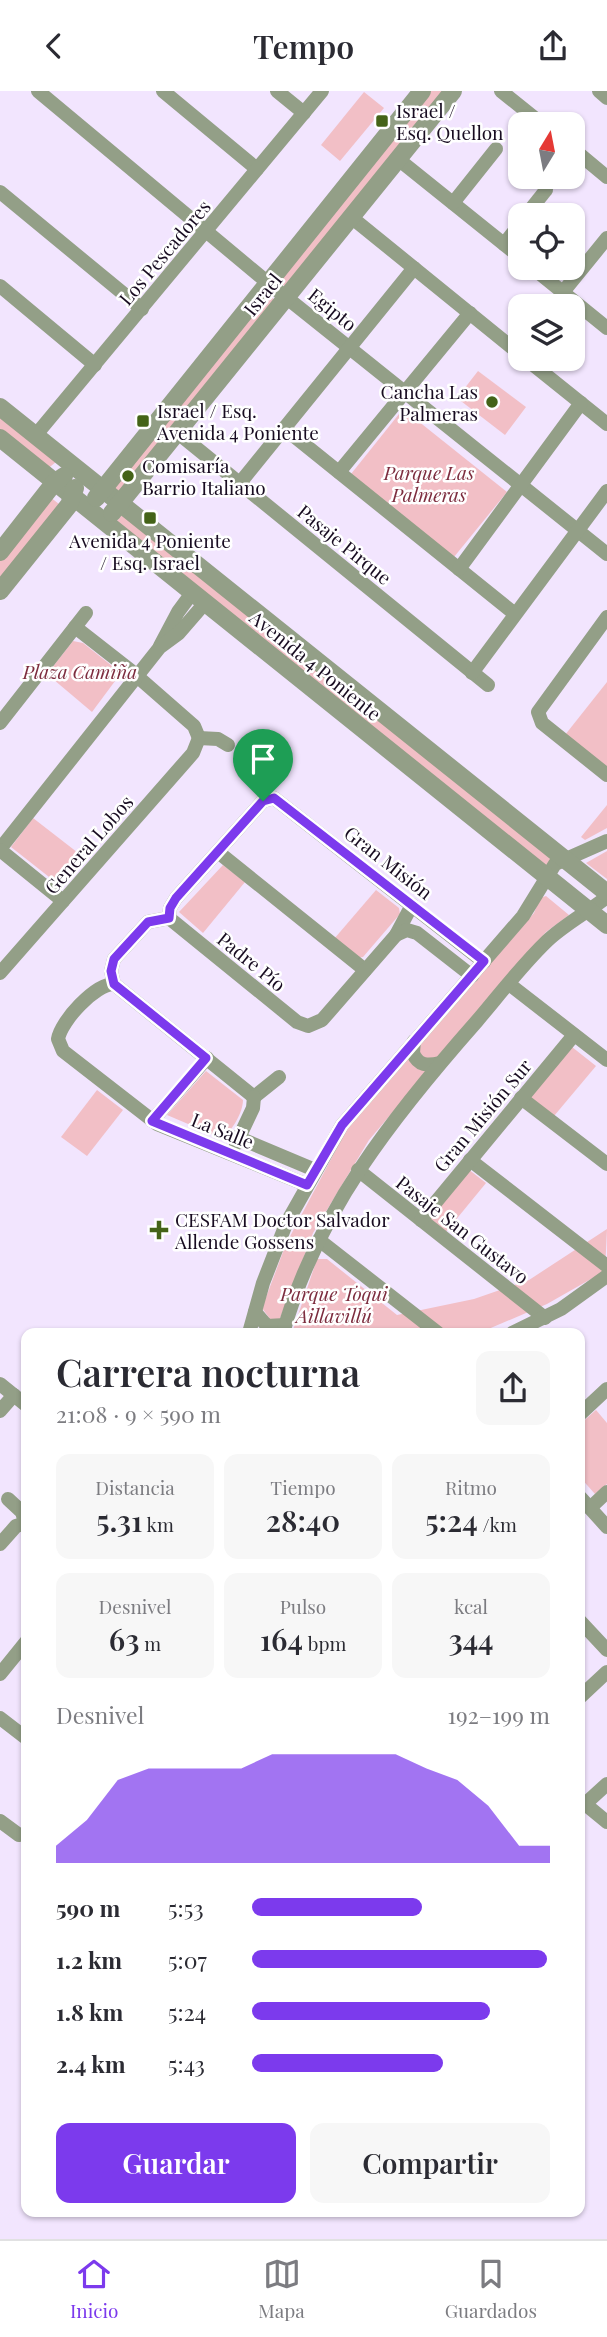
<!DOCTYPE html>
<html lang="es">
<head>
<meta charset="utf-8">
<style>
	:root { --surface:#fff; --page:#f7f7f7; --text:#2b2b33; --muted:#7c7c81; --line:#e1e1e2; --accent:#7c3aed }
	body { margin:0; font-family:"Playfair Display",serif; background:var(--page); color:var(--text); height:100vh; display:flex; flex-direction:column; font-size:26px; white-space:nowrap }
	* { box-sizing:border-box; margin:0 }
	p { font-size:23px; color:var(--muted) }
	.icon { flex:none; width:38px; height:38px; fill:none; stroke:currentColor; stroke-width:2; stroke-linecap:round; stroke-linejoin:round }
	.map { position:relative; flex:1; overflow:hidden }
	.drawer { position:absolute; left:21px; top:1237px; width:564px; height:889px; display:flex; flex-direction:column; background:var(--surface); border-radius:14px; box-shadow:0 2px 5px #0004 }
	.drawer>* { flex:none }
	.needle { width:46px; rotate:10deg }
	.tools { position:absolute; left:508px; top:21px; display:grid; gap:14px }
	.tools a { display:grid; place-items:center; width:77px; height:77px; border-radius:14px; background:var(--surface); box-shadow:0 2px 5px #0004; font-size:35px }
	.pin { position:absolute; display:grid; place-items:center; width:60px; height:60px; color:#fff; margin:-72px -30px; border-radius:50% 50% 50% 0; rotate:-45deg; box-shadow:0 0 7px #0007 }
	.pin .icon { rotate:45deg }
	.round { display:grid; place-items:center; flex:none; width:74px; height:74px; border-radius:14px; background:var(--page) }
	.headline { display:flex; align-items:center; justify-content:space-between; height:119px; padding:0 35px }
	h1 { font-size:38px; font-weight:600; line-height:52px }
	.stats { display:grid; grid-template-columns:repeat(3,1fr); gap:10px; height:119px; padding:7px 35px }
	.stats div { display:grid; align-content:center; border-radius:14px; background:var(--page); text-align:center }
	.stats b { font-size:30px; font-weight:600 }
	.stats small { font-size:19px; font-weight:400 }
	.stats p { font-size:19px }
	.chart { height:196px; padding:14px 35px }
	.chart p { display:flex; justify-content:space-between }
	.chart svg { width:100%; height:126px; margin-top:7px; fill:var(--accent); opacity:.7 }
	.cta { display:flex; gap:14px; margin-top:auto; padding:14px 35px }
	.cta a { flex:1; height:80px; border-radius:14px; background:var(--accent); color:#fff; font-size:28px; font-weight:600; line-height:80px; text-align:center }
	.cta a+a { background:var(--page); color:var(--text) }
	ul { padding:0 35px; list-style:none; font-size:23px }
	li { display:grid; grid-template-columns:112px 84px 1fr; align-items:center; height:52px }
	li i { height:18px; border-radius:9px; background:var(--accent) }
	header { display:flex; justify-content:space-between; align-items:center; height:91px; padding:0 35px; background:var(--surface); font-size:32px; font-weight:600 }
	.tab-bar { display:flex; justify-content:space-around; align-items:center; height:98px; border-top:2px solid var(--line); background:var(--surface); font-size:19px; color:var(--muted) }
	.tab-bar a { display:grid; justify-items:center; gap:4px }
	.tab-bar .selected { color:var(--accent) }
	.map>svg:first-child { display:block }
	.green { fill:#f2bfc6 }
	.lines { fill:none; stroke-linecap:round; stroke-linejoin:round }
	.minor { stroke:#939f87; stroke-width:14 }
	.tertiary { stroke:#939f87; stroke-width:18 }
	.route-casing { stroke:#fff; stroke-width:14 }
	.route { stroke:#7c3aed; stroke-width:9 }
	.poi-dot { fill:#446318; stroke:#fff; stroke-width:2.5 }
	.labels { text-anchor:middle; dominant-baseline:central; stroke-width:5; stroke-linejoin:round; paint-order:stroke }
	.poi-label { font-size:19px; fill:#180c21; stroke:#fff; text-anchor:start }
	.street-label { font-size:19px; fill:#180c21; stroke:#fff }
	.park-label { font-size:19px; font-style:italic; fill:#7d2d3f; stroke:#fff }
</style>
</head>
<body>
<header><svg class="icon" aria-label="back" viewBox="0 0 24 24"><path d="M15 5l-7 7 7 7"/></svg>Tempo<svg class="icon" aria-label="share" viewBox="0 0 24 24"><path d="M12 15V3M7 8l5-5 5 5M5 13v7h14v-7"/></svg></header>
<div class="map">
<svg width="607" height="2148" viewBox="0 0 607 2148">
	<rect width="100%" height="100%" fill="#f2e5fe"/>
	<g class="green">
		<polygon points="428,0 446,0 286,196 277,190"/>
		<polygon points="364,1 384,17 340,70 321,54"/>
		<polygon points="267,203 275,209 120,406 109,396"/>
		<polygon points="478,280 526,316 505,344 457,307"/>
		<polygon points="403,318 507,401 454,466 351,383"/>
		<polygon points="0,325 56,371 46,379 0,341"/>
		<polygon points="50,406 59,413 0,488 0,469"/>
		<polygon points="122,424 554,768 546,777 115,432"/>
		<polygon points="73,550 83,552 121,582 92,621 47,583"/>
		<polygon points="607,591 607,676 565,644"/>
		<polygon points="607,714 607,737 585,749 581,746"/>
		<polygon points="33,727 82,765 58,793 11,756"/>
		<polygon points="607,760 607,788 586,772"/>
		<polygon points="223,774 245,791 203,842 179,821"/>
		<polygon points="376,799 399,817 400,823 363,866 357,867 334,848"/>
		<polygon points="546,805 569,824 546,841 369,1049 313,1142 279,1230 273,1232 262,1217 286,1153 347,1038 534,822 540,807"/>
		<polygon points="572,956 596,975 554,1025 530,1006"/>
		<path d="M206,980L243,1009C243,1021 232,1041 221,1047L167,1024Z"/>
		<polygon points="97,999 123,1019 87,1065 61,1046"/>
		<polygon points="468,1078 486,1092 445,1142 427,1127"/>
		<polygon points="607,1138 605,1180 547,1213 479,1242 292,1242 317,1168 327,1168 397,1224 474,1208 529,1189"/>
		<polygon points="596,1319 607,1332 607,1393 595,1403 579,1385 579,1334"/>
	</g>
	<g class="lines">
		<g class="minor">
			<polyline points="38,0 267,191 607,463"/>
			<polyline points="163,0 257,78"/>
			<polyline points="277,0 304,22"/>
			<polyline points="501,0 542,33"/>
			<polyline points="599,0 607,7"/>
			<polyline points="572,57 607,86"/>
			<polyline points="398,68 520,166"/>
			<polyline points="0,101 142,218"/>
			<polyline points="453,112 496,58"/>
			<polyline points="526,124 546,99"/>
			<polyline points="351,126 520,263"/>
			<polyline points="504,153 520,133"/>
			<polyline points="533,177 607,237"/>
			<polyline points="0,195 95,274"/>
			<polyline points="563,201 607,147"/>
			<polyline points="526,268 607,333"/>
			<polyline points="284,337 515,523"/>
			<polyline points="178,342 488,594"/>
			<polyline points="35,345 322,0"/>
			<polyline points="339,381 470,222"/>
			<polyline points="240,392 414,177"/>
			<polyline points="459,478 581,312"/>
			<polyline points="607,526 538,621 542,632 607,684"/>
			<polyline points="75,536 130,579 194,635 199,647"/>
			<polyline points="160,555 178,521 192,502"/>
			<polyline points="472,582 607,400"/>
			<polyline points="0,632 86,522"/>
			<polyline points="199,647 218,648 228,654"/>
			<polyline points="0,758 160,556 179,542 205,512"/>
			<polyline points="0,759 63,810"/>
			<polyline points="218,761 365,879"/>
			<polyline points="169,827 170,817 176,807 263,710 274,707 484,871"/>
			<polyline points="169,827 297,931 308,935 322,929 396,844 412,814"/>
			<polyline points="396,844 407,839 417,842 472,885"/>
			<polyline points="0,882 193,662 199,647"/>
			<path d="M114,893C95,893 61,930 58,948L63,960L157,1033L307,1094"/>
			<polyline points="114,893 254,1006"/>
			<polyline points="114,893 111,880 114,868 148,831 169,827"/>
			<polyline points="509,893 607,969"/>
			<path d="M414,950L413,962C418,975 428,975 440,972"/>
			<polyline points="254,1006 279,986"/>
			<polyline points="521,1007 607,1073"/>
			<polyline points="152,1030 207,967"/>
			<polyline points="239,1047 315,1079"/>
			<polyline points="236,1053 253,1017 254,1006"/>
			<polyline points="470,1069 607,1175"/>
			<polyline points="358,1079 545,1227"/>
			<polyline points="421,1129 574,944"/>
			<polyline points="319,1149 438,1242"/>
			<polyline points="255,1221 267,1235 285,1234"/>
			<polyline points="249,1242 263,1192 286,1133 342,1034 523,825 555,773 607,750"/>
			<path d="M283,1242C317,1120 395,1023 477,930C500,903 522,874 547,850C565,833 588,821 607,806"/>
			<polyline points="512,1242 561,1218 607,1185"/>
			<polyline points="0,1293 26,1314"/>
			<polyline points="0,1320 14,1304"/>
			<polyline points="579,1324 607,1298"/>
			<polyline points="579,1405 607,1436"/>
			<polyline points="8,1408 22,1421 25,1432"/>
			<polyline points="590,1417 607,1401"/>
			<polyline points="0,1453 16,1435 26,1432"/>
			<polyline points="579,1529 607,1559"/>
			<polyline points="0,1583 26,1551"/>
			<polyline points="579,1607 607,1581"/>
			<polyline points="0,1627 26,1647"/>
			<polyline points="579,1708 607,1731"/>
			<polyline points="585,1713 607,1693"/>
			<polyline points="0,1730 19,1744"/>
		</g>
		<g class="tertiary">
			<polyline points="0,316 607,802"/>
			<polyline points="0,347 607,834"/>
			<polyline points="96,407 422,0"/>
			<polyline points="112,422 453,0"/>
			<polyline points="0,461 54,392 64,385"/>
			<polyline points="0,500 69,414 75,397"/>
		</g>
	</g>
	<g class="lines">
		<g class="route-casing">
			<polygon id="route" points="274,707 484,870 342,1034 307,1094 152,1030 206,967 114,893 111,880 114,868 148,831 169,827 170,817 176,807 263,710"/>
		</g>
		<use href="#route" class="route"/>
	</g>
	<g class="poi-dot">
		<rect x="375" y="23" width="14" height="14" rx="3.5"/>
		<circle cx="492" cy="311" r="7"/>
		<rect x="136" y="323" width="14" height="14" rx="3.5"/>
		<circle cx="128" cy="385" r="7"/>
		<rect x="143" y="420" width="14" height="14" rx="3.5"/>
		<path d="M155.5 1128.5h7v7h7v7h-7v7h-7v-7h-7v-7h7z"/>
	</g>
	<g class="labels">
		<g class="poi-label">
			<text x="396" y="19">Israel /<tspan x="396" dy="22">Esq. Quellon</tspan></text>
			<text x="478" y="300" text-anchor="end">Cancha Las<tspan x="478" dy="22">Palmeras</tspan></text>
			<text x="157" y="319">Israel / Esq.<tspan x="157" dy="22">Avenida 4 Poniente</tspan></text>
			<text x="142" y="374">Comisaría<tspan x="142" dy="22">Barrio Italiano</tspan></text>
			<text x="150" y="449" text-anchor="middle">Avenida 4 Poniente<tspan x="150" dy="22">/ Esq. Israel</tspan></text>
			<text x="175" y="1128">CESFAM Doctor Salvador<tspan x="175" dy="22">Allende Gossens</tspan></text>
		</g>
		<g class="street-label">
			<text transform="translate(164 161) rotate(-50)">Los Pescadores</text>
			<text transform="translate(262 203) rotate(-51)">Israel</text>
			<text transform="translate(333 218) rotate(39)">Egipto</text>
			<text transform="translate(345 453) rotate(39)">Pasaje Pirque</text>
			<text transform="translate(316 574) rotate(39)">Avenida 4 Poniente</text>
			<text transform="translate(88 753) rotate(-49)">General Lobos</text>
			<text transform="translate(389 771) rotate(38)">Gran Misión</text>
			<text transform="translate(252 870) rotate(39)">Padre Pío</text>
			<text transform="translate(482 1024) rotate(-50)">Gran Misión Sur</text>
			<text transform="translate(223 1039) rotate(22)">La Salle</text>
			<text transform="translate(463 1138) rotate(38)">Pasaje San Gustavo</text>
		</g>
		<g class="park-label">
			<text x="429" y="381">Parque Las<tspan x="429" dy="22">Palmeras</tspan></text>
			<text x="80" y="580">Plaza Camiña</text>
			<text x="334" y="1202">Parque Toqui<tspan x="334" dy="22">Aillavillú</tspan></text>
		</g>
	</g>
</svg>
<div class="tools">
<a><svg class="needle" viewBox="-14 -14 28 28"><path d="M0-13l5 13h-10z" fill="#e53935"/><path d="M0 13l5-13h-10z" fill="#7c7c81"/></svg></a>
<a><svg class="icon" aria-label="locate" viewBox="0 0 24 24"><circle cx="12" cy="12" r="6"/><path d="M12 2v4M12 18v4M2 12h4M18 12h4"/></svg></a>
<a><svg class="icon" aria-label="layers" viewBox="0 0 24 24"><path d="M12 4l9 5-9 5-9-5zM3 14l9 5 9-5"/></svg></a>
</div>
<div class="pin" style="left:263px;top:710px;background:#1e9e55"><svg class="icon" aria-label="arrive" viewBox="0 0 24 24"><path d="M6 21V4h12l-3 4 3 4H6"/></svg></div>
<section class="drawer">
<div class="headline"><div><h1>Carrera nocturna</h1><p>21:08 · 9 × 590 m</p></div><a class="round"><svg class="icon" aria-label="share" viewBox="0 0 24 24"><path d="M12 15V3M7 8l5-5 5 5M5 13v7h14v-7"/></svg></a></div>
<div class="stats">
<div><p>Distancia</p><b>5.31<small> km</small></b></div>
<div><p>Tiempo</p><b>28:40</b></div>
<div><p>Ritmo</p><b>5:24<small> /km</small></b></div>
</div>
<div class="stats">
<div><p>Desnivel</p><b>63<small> m</small></b></div>
<div><p>Pulso</p><b>164<small> bpm</small></b></div>
<div><p>kcal</p><b>344</b></div>
</div>
<div class="chart"><p><span>Desnivel</span>192–199 m</p>
<svg viewBox="0 0 160 44" preserveAspectRatio="none"><path d="M0 44V38L10 29L20 15L30 11L40 11L50 11L60 11L70 6L80 6L90 6L100 6L110 6L120 11L130 15L140 24L150 38L160 38V44z"/></svg>
</div>
<ul>
<li><b>590 m</b>5:53<i style="width:57%"></i></li>
<li><b>1.2 km</b>5:07<i style="width:99%"></i></li>
<li><b>1.8 km</b>5:24<i style="width:80%"></i></li>
<li><b>2.4 km</b>5:43<i style="width:64%"></i></li>
</ul>
<div class="cta"><a>Guardar</a><a>Compartir</a></div>
</section>
</div>
<nav class="tab-bar">
<a class="selected"><svg class="icon" aria-label="home" viewBox="0 0 24 24"><path d="M3 11l9-7 9 7M6 9v11h12V9"/></svg>Inicio</a>
<a><svg class="icon" aria-label="map" viewBox="0 0 24 24"><path d="M3 6l6-2 6 2 6-2v14l-6 2-6-2-6 2zM9 4v14M15 6v14"/></svg>Mapa</a>
<a><svg class="icon" aria-label="saved" viewBox="0 0 24 24"><path d="M7 4h10v16l-5-4-5 4z"/></svg>Guardados</a>
</nav>
</body>
</html>
